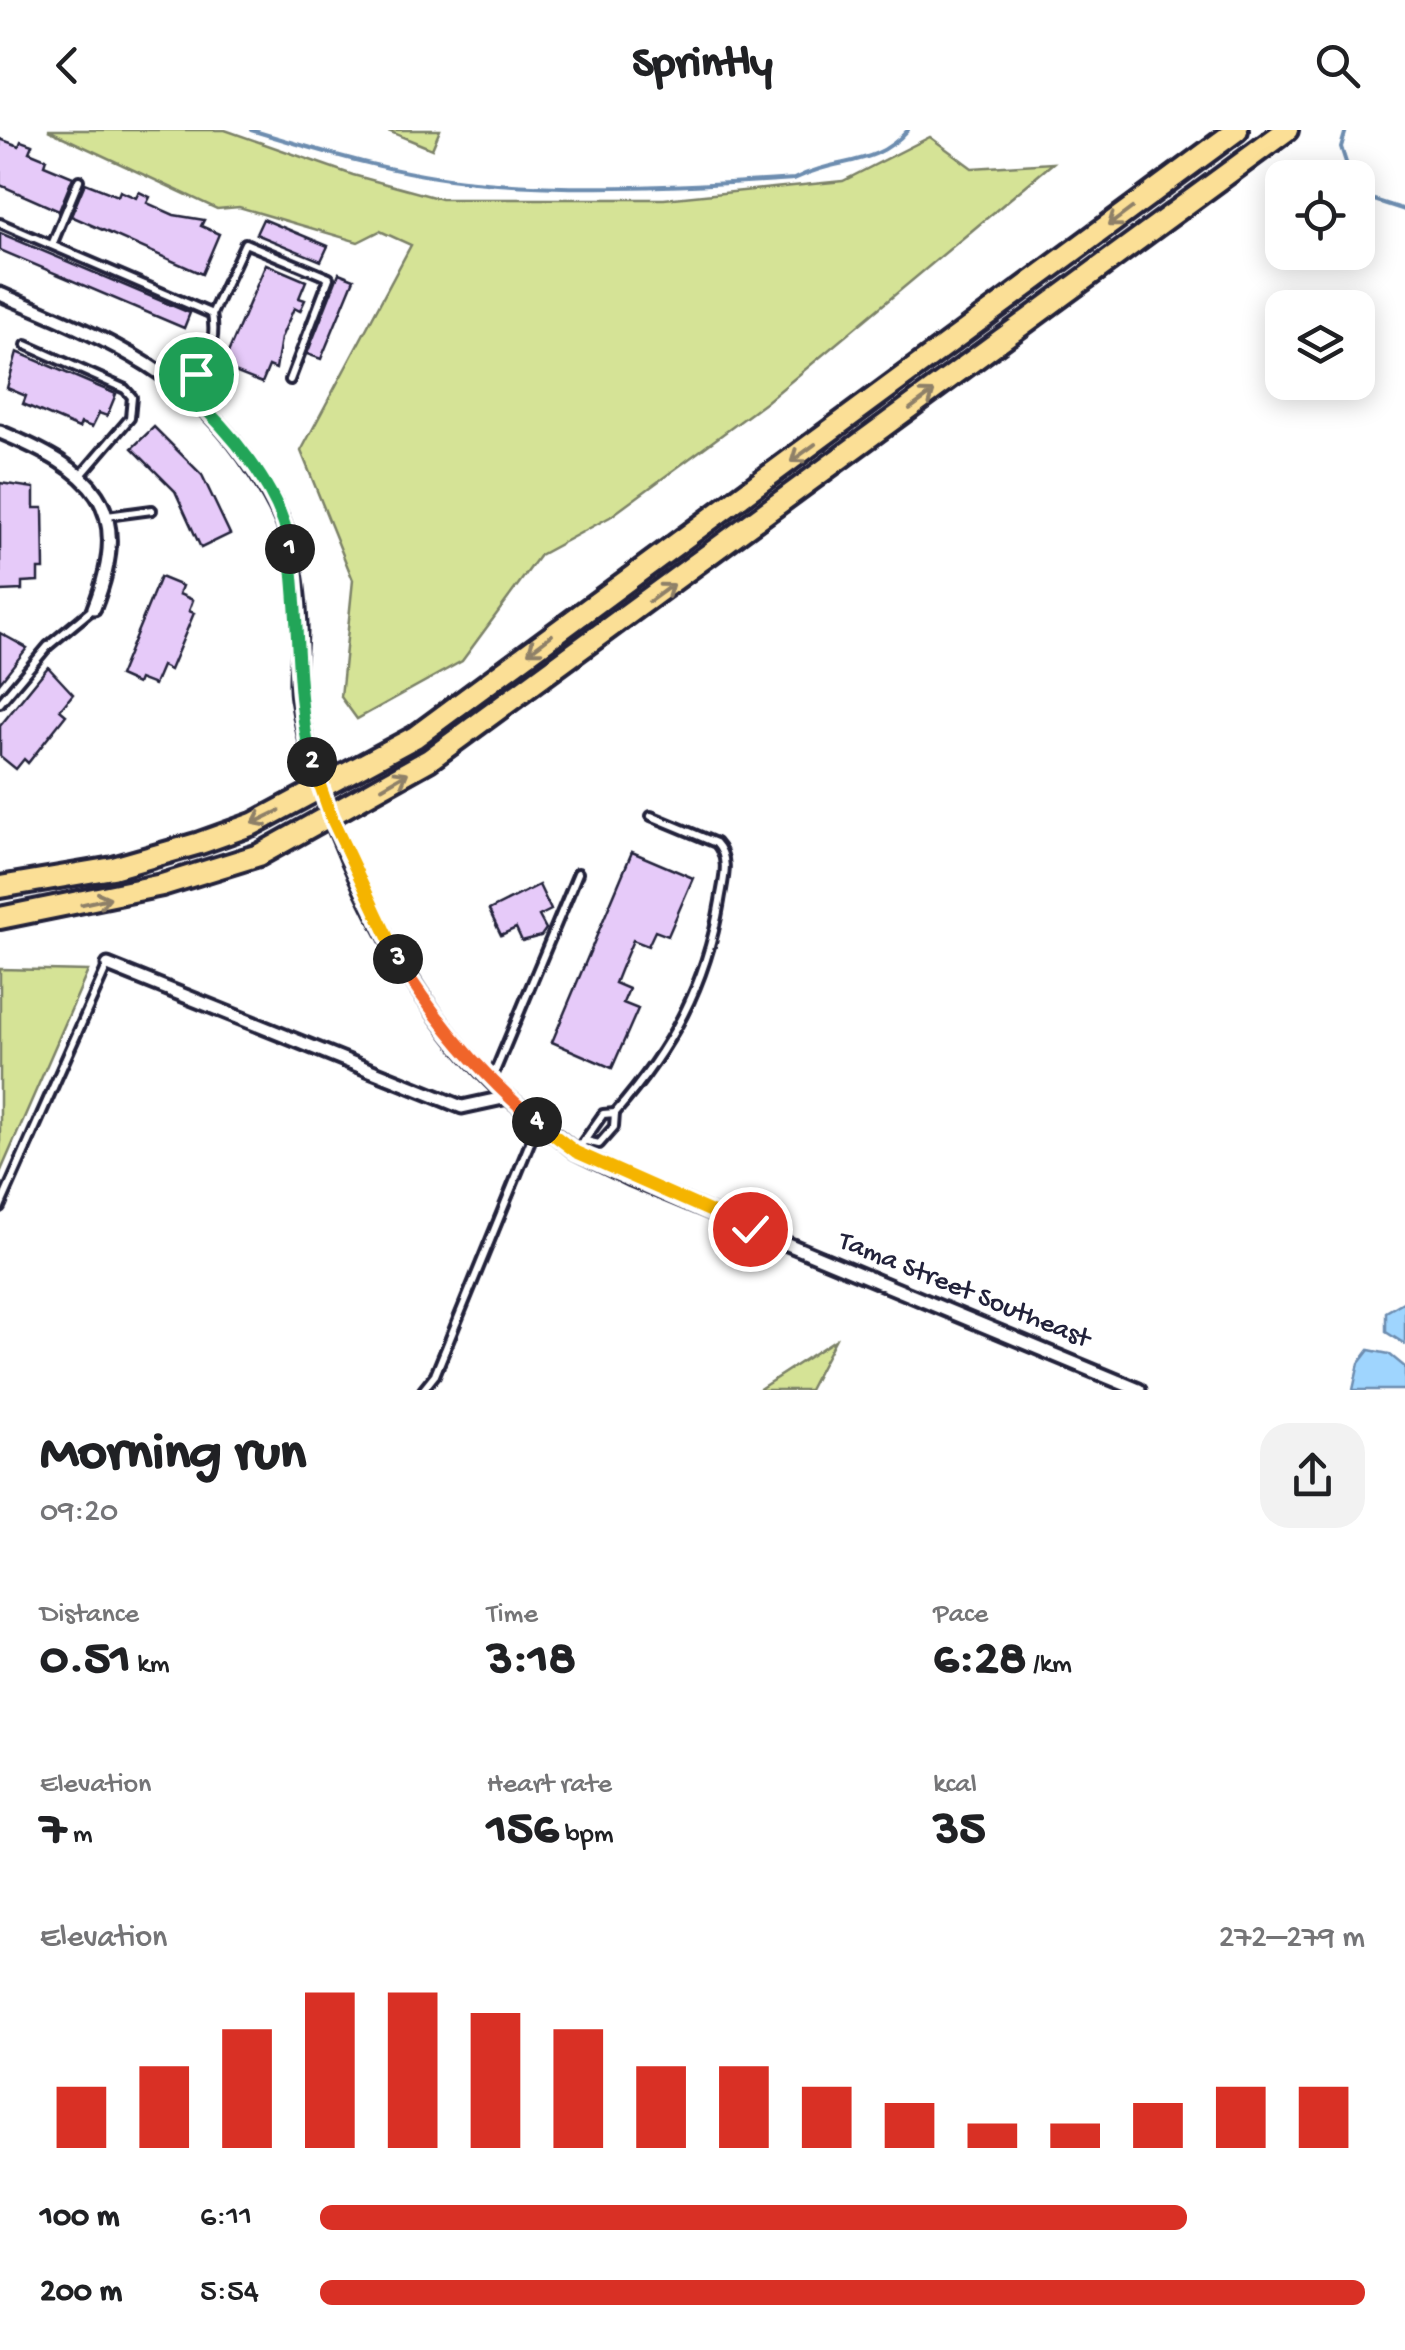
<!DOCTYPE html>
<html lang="en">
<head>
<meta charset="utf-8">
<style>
	:root { --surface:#fff; --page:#f2f2f2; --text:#202124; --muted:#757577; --accent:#d93025 }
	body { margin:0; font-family:"Gochi Hand",sans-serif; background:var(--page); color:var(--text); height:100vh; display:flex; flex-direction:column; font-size:38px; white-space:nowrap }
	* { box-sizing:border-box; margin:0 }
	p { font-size:32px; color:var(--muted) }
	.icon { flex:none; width:55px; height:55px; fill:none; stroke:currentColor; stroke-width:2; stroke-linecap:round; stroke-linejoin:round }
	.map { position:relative; height:1260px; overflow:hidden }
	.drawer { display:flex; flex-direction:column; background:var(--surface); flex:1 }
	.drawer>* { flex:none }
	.buttons { position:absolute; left:1265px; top:30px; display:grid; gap:20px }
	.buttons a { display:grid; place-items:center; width:110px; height:110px; border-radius:20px; background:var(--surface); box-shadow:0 5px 25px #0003; font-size:50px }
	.pin { position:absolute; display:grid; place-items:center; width:85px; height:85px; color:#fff; margin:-42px; border:5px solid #fff; border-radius:50%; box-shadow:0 2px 10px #0007 }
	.km { position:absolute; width:50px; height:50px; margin:-25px; border-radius:50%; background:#222; color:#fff; font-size:28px; line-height:50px; text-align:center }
	.round { display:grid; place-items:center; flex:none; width:105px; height:105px; border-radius:30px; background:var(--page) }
	.head { display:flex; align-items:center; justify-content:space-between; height:170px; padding:0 40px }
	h1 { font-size:55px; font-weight:800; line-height:75px }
	.metrics { display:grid; grid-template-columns:repeat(3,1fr); gap:15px; height:170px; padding:10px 40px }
	.metrics div { display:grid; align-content:center }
	.metrics b { font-size:50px; font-weight:800 }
	.metrics small { font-size:28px; font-weight:400 }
	.metrics p { font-size:28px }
	.chart { height:280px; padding:20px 40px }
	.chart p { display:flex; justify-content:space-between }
	.chart svg { width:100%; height:180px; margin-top:10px; stroke:var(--accent); stroke-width:6 }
	ul { padding:0 40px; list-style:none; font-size:32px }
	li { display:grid; grid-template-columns:160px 120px 1fr; align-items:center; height:75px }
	li i { height:25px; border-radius:12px; background:var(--accent) }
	header { display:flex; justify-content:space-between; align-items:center; height:130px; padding:0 40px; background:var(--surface); font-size:45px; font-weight:800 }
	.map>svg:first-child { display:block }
	.green { fill:#d5e396; stroke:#7c8268; stroke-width:2.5 }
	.water { fill:#9fd5fe; stroke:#6d8db0; stroke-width:2.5 }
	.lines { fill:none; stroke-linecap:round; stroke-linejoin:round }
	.stream { stroke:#6d8db0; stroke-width:4 }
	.building { fill:#e6caf9; stroke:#22223b; stroke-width:2.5 }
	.service-casing { stroke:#22223b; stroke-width:14 }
	.minor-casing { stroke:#22223b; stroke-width:19 }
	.trunk-casing { stroke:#22223b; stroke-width:28 }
	.service { stroke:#fff; stroke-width:6 }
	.minor { stroke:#fff; stroke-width:11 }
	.trunk { stroke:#fbdf96; stroke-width:20 }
	.oneway { stroke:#8e8068 }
	.split-1-casing { stroke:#fff; stroke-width:20 }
	.split-2-casing { stroke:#fff; stroke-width:20 }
	.split-3-casing { stroke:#fff; stroke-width:20 }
	.split-4-casing { stroke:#fff; stroke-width:20 }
	.split-5-casing { stroke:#fff; stroke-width:20 }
	.split-1 { stroke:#22a559; stroke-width:12 }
	.split-2 { stroke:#22a559; stroke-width:12 }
	.split-3 { stroke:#f5b400; stroke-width:12 }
	.split-4 { stroke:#f0652b; stroke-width:12 }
	.split-5 { stroke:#f5b400; stroke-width:12 }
	.labels { text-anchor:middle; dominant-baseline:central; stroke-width:8; stroke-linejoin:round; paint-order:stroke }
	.street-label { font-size:28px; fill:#22223b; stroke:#fff }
</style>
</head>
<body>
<header><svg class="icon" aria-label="back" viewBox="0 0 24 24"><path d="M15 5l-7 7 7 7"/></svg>Sprintly<svg class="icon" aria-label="search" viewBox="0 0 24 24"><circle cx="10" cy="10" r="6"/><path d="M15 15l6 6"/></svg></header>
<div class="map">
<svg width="1405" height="1260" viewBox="0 0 1405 1260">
	<rect width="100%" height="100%" fill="#fff"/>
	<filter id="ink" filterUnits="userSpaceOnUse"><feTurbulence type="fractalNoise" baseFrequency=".01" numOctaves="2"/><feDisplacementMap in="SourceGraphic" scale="20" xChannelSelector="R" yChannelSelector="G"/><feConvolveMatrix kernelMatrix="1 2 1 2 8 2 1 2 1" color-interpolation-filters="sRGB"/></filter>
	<g filter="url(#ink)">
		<g class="green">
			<polygon points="48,0 225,0 353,45 441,69 664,69 843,51 930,7 972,38 1053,33 765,273 610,387 540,425 462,531 357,589 341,567 353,450 301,321 411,115 380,101 358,112 239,77 217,79"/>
			<polygon points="386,0 440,0 432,19"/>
			<polygon points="0,839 88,841 0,1043"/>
			<polygon points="835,1210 809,1260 758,1260"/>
		</g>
		<g class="water">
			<polygon points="1405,1171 1405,1214 1386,1202 1386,1182"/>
			<polygon points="1369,1220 1389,1224 1405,1237 1405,1260 1353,1260 1359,1233"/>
		</g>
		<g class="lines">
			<g class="stream">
				<path d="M251,0C323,22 399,45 474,52C580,62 689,56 794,49C840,26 873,39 908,0"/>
				<polyline points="1346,0 1341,17 1351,48"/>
				<polyline points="1358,56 1368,68 1405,80"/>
			</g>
		</g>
		<g class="building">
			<polygon points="0,9 19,16 21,11 32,15 29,22 46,29 44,35 73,47 59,81 0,55"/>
			<polygon points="85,53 118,66 120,61 136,68 139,62 150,67 147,73 174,85 204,90 201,96 219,104 202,144 71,86"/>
			<polygon points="263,89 328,116 321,131 256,104"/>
			<polygon points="0,103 190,183 184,198 0,120"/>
			<polygon points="266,134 306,151 299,168 305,170 300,181 294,178 281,208 276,239 269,236 262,253 222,237"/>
			<polygon points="339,143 354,149 321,229 307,224"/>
			<polygon points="17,222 116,264 107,286 99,283 92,297 81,293 79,298 23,274 26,266 7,258"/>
			<polygon points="154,297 202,345 230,404 201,418 175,361 132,318"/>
			<polygon points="0,353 34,358 34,378 43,378 44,439 38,439 38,451 22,452 22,460 0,461"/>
			<polygon points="160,447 182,456 179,464 193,470 189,481 194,483 170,540 162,536 154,555 139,549 137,554 119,546"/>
			<polygon points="0,503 27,518 0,552"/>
			<polygon points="48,537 73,564 60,580 66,585 28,633 24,629 16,639 0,626 0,596"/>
			<polygon points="632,722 693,748 668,806 655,801 648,816 633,810 621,838 615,853 629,859 623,873 638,879 612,938 552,912"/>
			<polygon points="539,755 551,780 539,786 546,799 541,806 522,811 516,798 501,805 489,780"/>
		</g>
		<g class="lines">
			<g class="service-casing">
				<g id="service">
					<path d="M0,93L212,184C218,218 205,232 184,258"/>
					<polyline points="52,115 79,50"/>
					<polyline points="212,184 245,113 329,148 290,250"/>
					<polyline points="26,215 125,259 132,267 130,288 82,344"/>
					<polyline points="107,386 152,380"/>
					<polyline points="0,573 48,516 94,478"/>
					<polyline points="491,951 578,743"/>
					<path d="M615,983C671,919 706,855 720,771C723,751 731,729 716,713L651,686"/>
					<polyline points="577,1021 603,984 615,983 614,997 599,1014 586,1011"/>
					<polyline points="0,1077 107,836"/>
					<polyline points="423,1260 435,1245 538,993"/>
				</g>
			</g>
			<g class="minor-casing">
				<g id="minor">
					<path d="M0,164C105,208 193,243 256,343C268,362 284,388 289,411C295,437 299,467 300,494C301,518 294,545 298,569C318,697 410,881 508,967"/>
					<path d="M0,302C91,340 135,374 94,478"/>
					<polyline points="108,835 462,977 508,967 576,1022 631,1049 1139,1260"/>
				</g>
			</g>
			<g class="trunk-casing">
				<g id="trunk">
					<polyline points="0,757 113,738 200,713 253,694 415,607 1237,0"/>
					<polyline points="0,788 162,755 259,725 429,630 1287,0"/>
				</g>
			</g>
			<use href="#service" class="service"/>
			<use href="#minor" class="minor"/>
			<use href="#trunk" class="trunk"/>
		</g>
		<defs><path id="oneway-shaft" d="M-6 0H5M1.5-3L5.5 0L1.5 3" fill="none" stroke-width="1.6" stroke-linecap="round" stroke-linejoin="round" transform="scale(2.5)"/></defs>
		<g class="oneway">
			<use href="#oneway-shaft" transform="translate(1120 87) rotate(143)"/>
			<use href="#oneway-shaft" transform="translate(922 270) rotate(-36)"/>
			<use href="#oneway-shaft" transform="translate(803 323) rotate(144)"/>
			<use href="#oneway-shaft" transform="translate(661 463) rotate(-36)"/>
			<use href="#oneway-shaft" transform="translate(540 514) rotate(143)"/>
			<use href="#oneway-shaft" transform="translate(395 650) rotate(-30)"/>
			<use href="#oneway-shaft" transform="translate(266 687) rotate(154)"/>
			<use href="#oneway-shaft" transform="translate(96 771) rotate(-13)"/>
		</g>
	</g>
	<g class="lines" filter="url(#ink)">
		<g class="split-1-casing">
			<path id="split-1" d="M196,244L184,258C226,297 283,360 290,419"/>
		</g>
		<g class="split-2-casing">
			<path id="split-2" d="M290,419C300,491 294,562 312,632"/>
		</g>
		<g class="split-3-casing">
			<polyline id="split-3" points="312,632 331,687 398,829"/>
		</g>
		<g class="split-4-casing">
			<path id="split-4" d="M398,829C436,892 481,944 537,992"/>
		</g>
		<g class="split-5-casing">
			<polyline id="split-5" points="537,992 576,1022 750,1099"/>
		</g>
		<use href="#split-1" class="split-1"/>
		<use href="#split-2" class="split-2"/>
		<use href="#split-3" class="split-3"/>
		<use href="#split-4" class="split-4"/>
		<use href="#split-5" class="split-5"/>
	</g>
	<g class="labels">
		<g class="street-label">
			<text transform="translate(964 1161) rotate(22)">Tama Street Southeast</text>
		</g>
	</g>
</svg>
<div class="buttons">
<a><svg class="icon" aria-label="locate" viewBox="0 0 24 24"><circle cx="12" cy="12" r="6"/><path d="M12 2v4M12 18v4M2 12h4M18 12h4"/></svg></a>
<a><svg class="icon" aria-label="layers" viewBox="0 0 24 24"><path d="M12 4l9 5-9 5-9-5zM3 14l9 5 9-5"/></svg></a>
</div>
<div class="pin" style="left:196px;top:244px;background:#1e9e55"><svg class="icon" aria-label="arrive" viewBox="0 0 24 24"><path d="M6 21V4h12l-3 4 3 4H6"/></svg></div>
<div class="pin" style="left:750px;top:1099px;background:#d93025"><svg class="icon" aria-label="check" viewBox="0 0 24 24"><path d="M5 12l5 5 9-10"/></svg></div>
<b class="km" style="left:290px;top:419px">1</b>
<b class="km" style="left:312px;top:632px">2</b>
<b class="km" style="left:398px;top:829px">3</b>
<b class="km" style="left:537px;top:992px">4</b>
</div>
<section class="drawer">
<div class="head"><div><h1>Morning run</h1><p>09:20</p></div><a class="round"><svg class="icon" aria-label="share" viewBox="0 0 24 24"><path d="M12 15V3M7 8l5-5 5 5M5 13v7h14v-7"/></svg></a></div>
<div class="metrics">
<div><p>Distance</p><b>0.51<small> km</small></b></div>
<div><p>Time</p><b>3:18</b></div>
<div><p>Pace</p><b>6:28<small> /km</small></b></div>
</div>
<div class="metrics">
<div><p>Elevation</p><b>7<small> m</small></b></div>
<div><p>Heart rate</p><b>156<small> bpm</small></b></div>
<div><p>kcal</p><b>35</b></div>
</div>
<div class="chart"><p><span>Elevation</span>272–279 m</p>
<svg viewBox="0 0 160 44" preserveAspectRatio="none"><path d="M5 44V29M15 44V24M25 44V15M35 44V6M45 44V6M55 44V11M65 44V15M75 44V24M85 44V24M95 44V29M105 44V33M115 44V38M125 44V38M135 44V33M145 44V29M155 44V29"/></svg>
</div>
<ul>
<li><b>100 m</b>6:11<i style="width:83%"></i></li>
<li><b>200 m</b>5:54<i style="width:100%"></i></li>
</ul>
</section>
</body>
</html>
